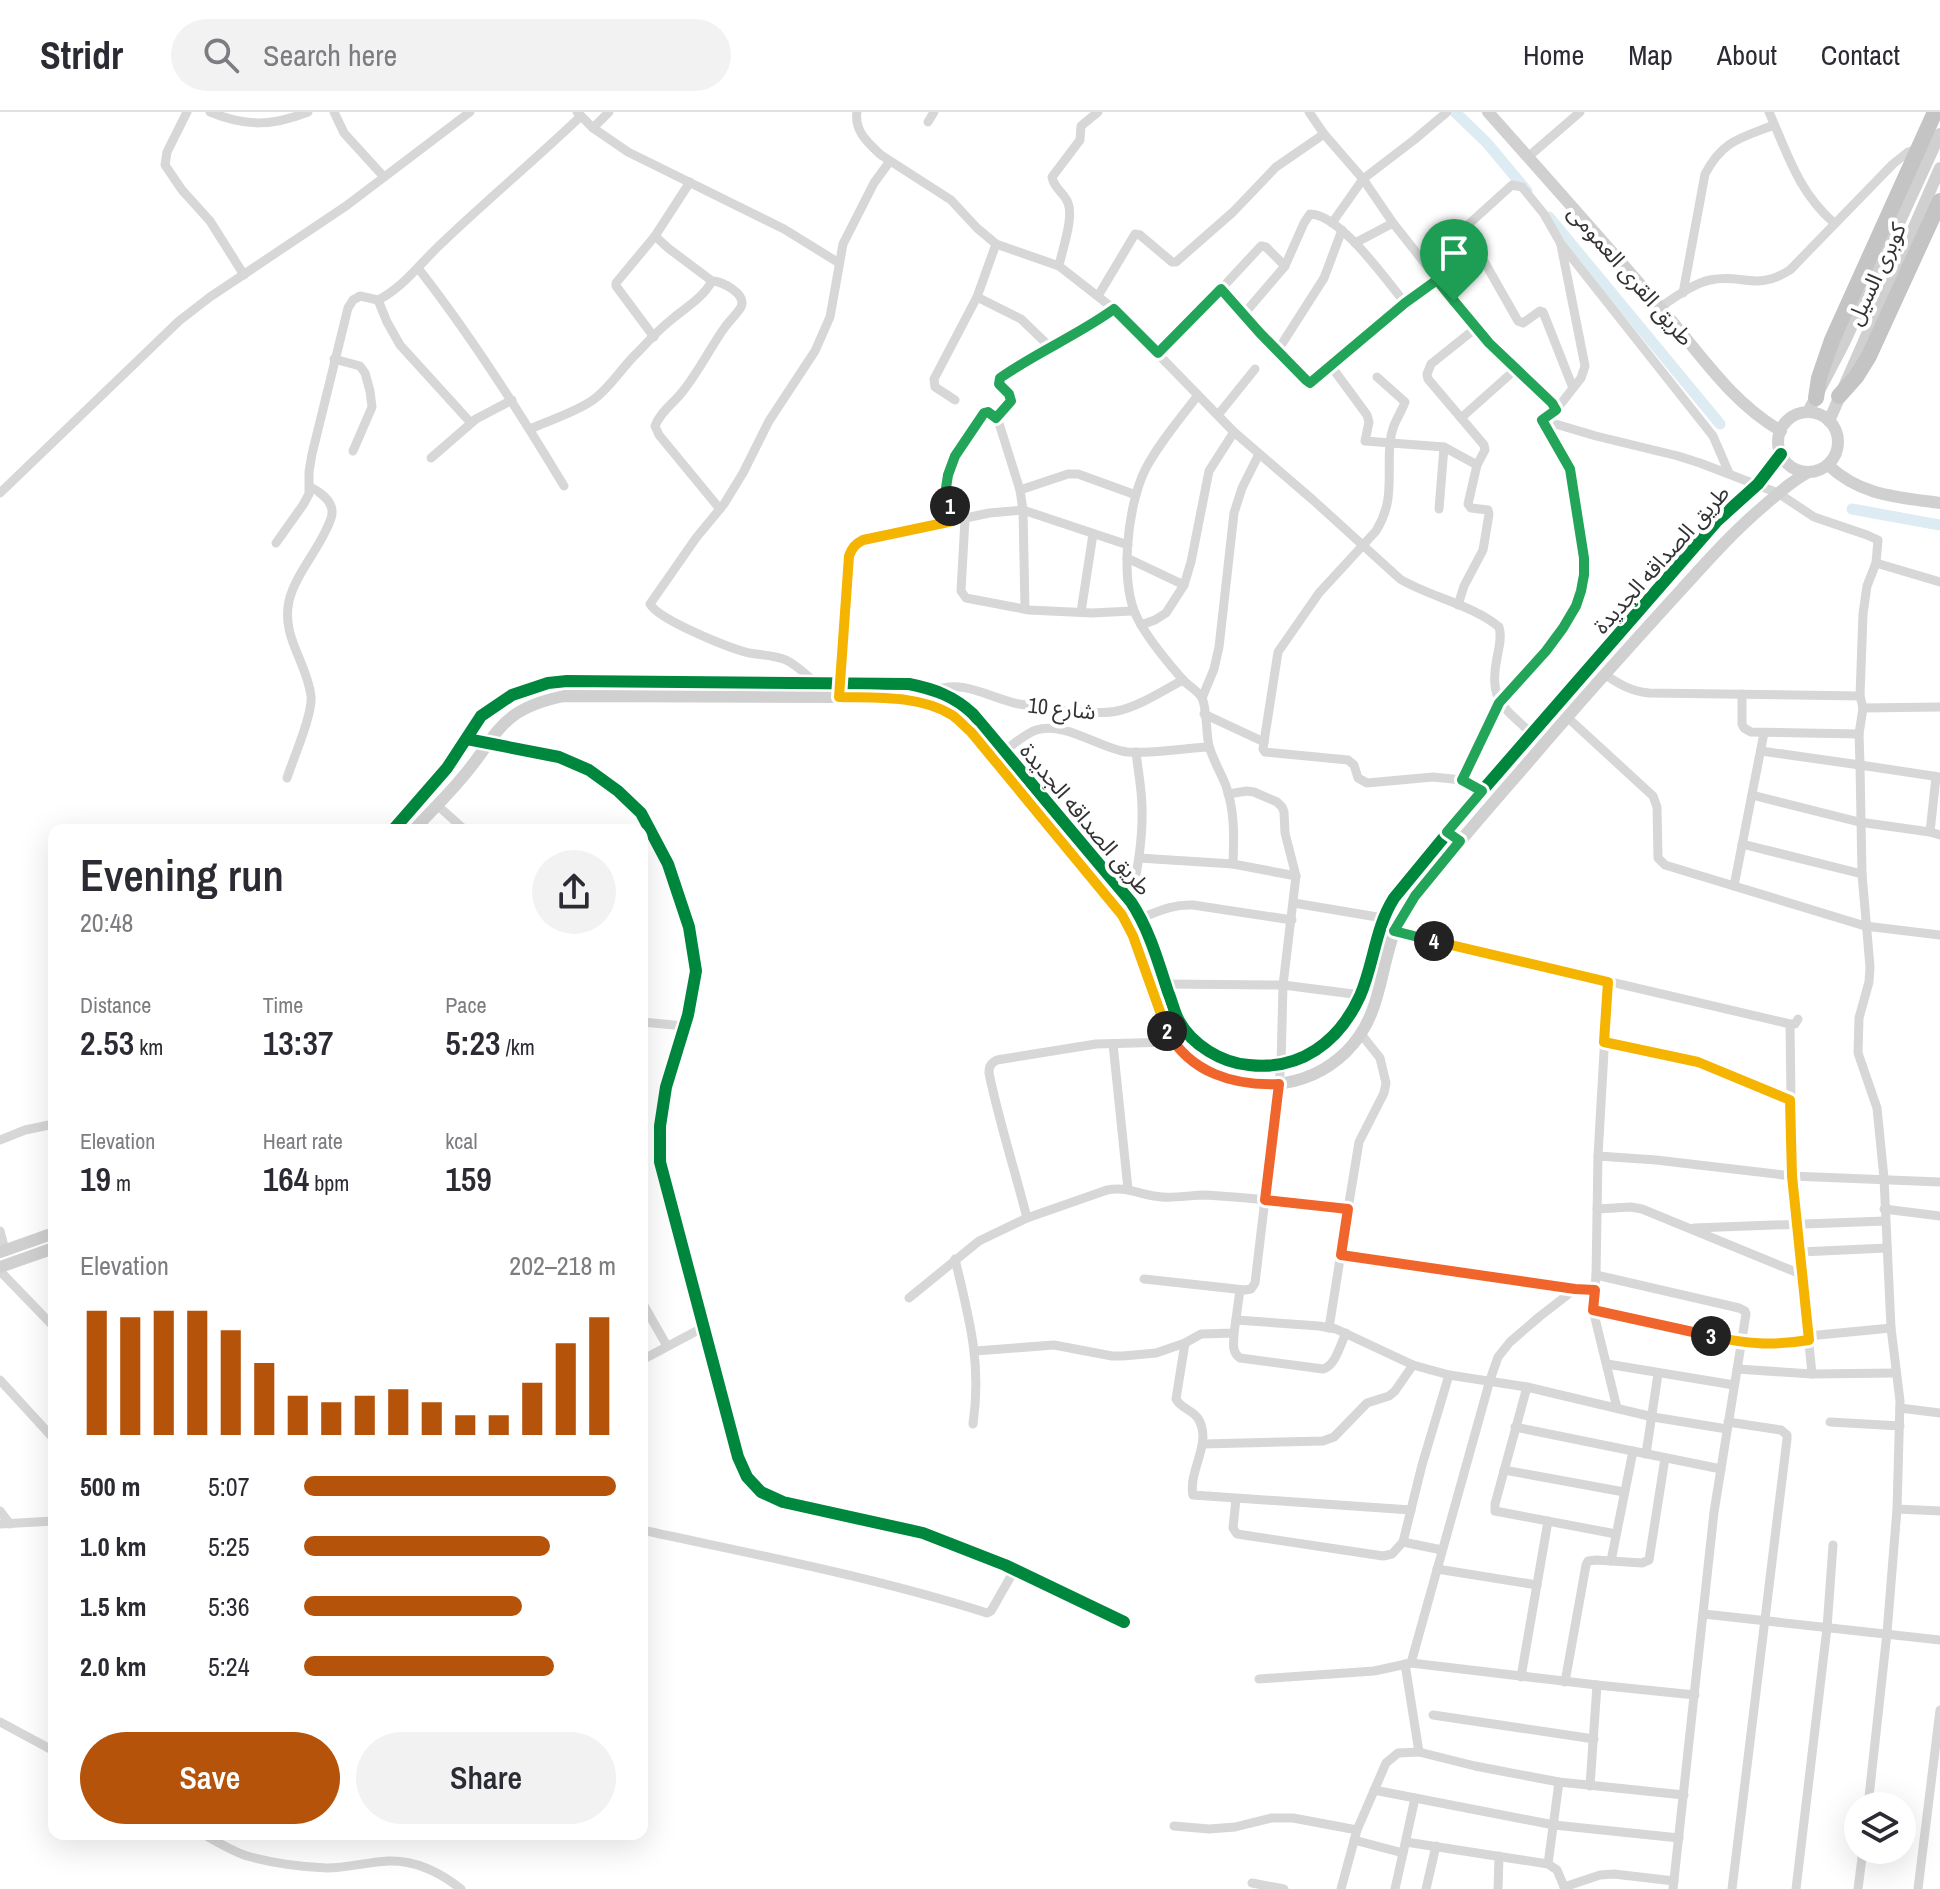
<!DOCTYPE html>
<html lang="en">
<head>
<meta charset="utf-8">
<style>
	:root { --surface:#fff; --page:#f2f2f3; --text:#2b2b33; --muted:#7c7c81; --line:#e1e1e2; --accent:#b45309 }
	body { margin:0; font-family:"Archivo Narrow","Noto Sans Arabic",sans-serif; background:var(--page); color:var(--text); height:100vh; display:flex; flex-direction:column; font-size:30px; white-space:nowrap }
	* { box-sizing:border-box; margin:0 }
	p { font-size:26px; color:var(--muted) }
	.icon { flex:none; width:44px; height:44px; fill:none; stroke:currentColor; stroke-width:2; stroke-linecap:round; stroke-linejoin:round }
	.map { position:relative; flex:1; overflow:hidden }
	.side { position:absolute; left:48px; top:712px; width:600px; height:1016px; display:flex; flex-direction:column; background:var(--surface); border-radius:16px; box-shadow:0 8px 32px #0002 }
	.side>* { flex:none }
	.controls { position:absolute; left:1844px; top:1680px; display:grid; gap:16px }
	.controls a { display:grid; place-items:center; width:72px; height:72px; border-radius:50%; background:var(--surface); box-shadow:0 8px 32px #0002; font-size:40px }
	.pin { position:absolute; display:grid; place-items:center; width:68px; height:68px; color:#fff; margin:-82px -34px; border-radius:50% 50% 50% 0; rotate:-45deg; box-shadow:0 0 8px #0007 }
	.pin .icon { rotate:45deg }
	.km { position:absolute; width:40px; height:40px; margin:-20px; border-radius:50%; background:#222; color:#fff; font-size:22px; line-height:40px; text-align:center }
	.round { display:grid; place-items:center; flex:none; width:84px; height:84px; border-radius:42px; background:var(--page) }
	.headline { display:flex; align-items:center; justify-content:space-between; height:136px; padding:0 32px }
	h1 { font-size:44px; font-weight:600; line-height:60px }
	.figures { display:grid; grid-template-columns:repeat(3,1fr); gap:12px; height:136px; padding:8px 32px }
	.figures div { display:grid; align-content:center }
	.figures b { font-size:34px; font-weight:600 }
	.figures small { font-size:22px; font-weight:400 }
	.figures p { font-size:22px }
	.chart { height:224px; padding:16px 32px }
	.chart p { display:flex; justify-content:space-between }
	.chart svg { width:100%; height:144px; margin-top:8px; stroke:var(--accent); stroke-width:6 }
	.action { display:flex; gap:16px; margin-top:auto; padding:16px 32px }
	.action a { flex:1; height:92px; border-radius:48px; background:var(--accent); color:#fff; font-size:32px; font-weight:600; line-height:92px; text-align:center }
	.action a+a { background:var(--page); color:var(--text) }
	ul { padding:0 32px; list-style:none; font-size:26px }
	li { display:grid; grid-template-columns:128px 96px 1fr; align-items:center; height:60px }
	li i { height:20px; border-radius:10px; background:var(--accent) }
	header { display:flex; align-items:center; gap:48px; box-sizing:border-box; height:112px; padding:0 40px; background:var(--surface); border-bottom:2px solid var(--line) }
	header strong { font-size:38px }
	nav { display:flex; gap:44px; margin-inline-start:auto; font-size:28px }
	.search { width:560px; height:72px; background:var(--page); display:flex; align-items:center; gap:20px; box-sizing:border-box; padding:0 28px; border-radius:44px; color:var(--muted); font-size:30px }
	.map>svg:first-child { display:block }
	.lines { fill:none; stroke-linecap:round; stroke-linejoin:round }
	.canal { stroke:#ddebf3; stroke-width:11 }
	.street { stroke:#d7d7d7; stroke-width:9 }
	.secondary { stroke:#d0d0d0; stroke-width:12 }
	.highway { stroke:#c4c4c4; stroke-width:16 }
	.cycleway-casing { stroke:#fff; stroke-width:17 }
	.cycleway { stroke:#00873e; stroke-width:12 }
	.split-1-casing { stroke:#fff; stroke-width:16 }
	.split-2-casing { stroke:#fff; stroke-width:16 }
	.split-3-casing { stroke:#fff; stroke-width:16 }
	.split-4-casing { stroke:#fff; stroke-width:16 }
	.split-5-casing { stroke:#fff; stroke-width:16 }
	.split-1 { stroke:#22a559; stroke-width:10 }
	.split-2 { stroke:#f5b400; stroke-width:10 }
	.split-3 { stroke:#f0652b; stroke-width:10 }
	.split-4 { stroke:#f5b400; stroke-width:10 }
	.split-5 { stroke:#22a559; stroke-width:10 }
	.labels { text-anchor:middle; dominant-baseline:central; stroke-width:8; stroke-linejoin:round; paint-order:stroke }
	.street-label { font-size:22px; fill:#333; stroke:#fff }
</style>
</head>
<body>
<header>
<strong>Stridr</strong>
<div class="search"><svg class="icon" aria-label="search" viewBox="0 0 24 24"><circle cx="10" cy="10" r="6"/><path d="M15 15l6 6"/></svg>Search here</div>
<nav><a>Home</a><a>Map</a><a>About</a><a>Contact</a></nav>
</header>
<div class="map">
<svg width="1940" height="1777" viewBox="0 0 1940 1777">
	<rect width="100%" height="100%" fill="#fff"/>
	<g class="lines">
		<g class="canal">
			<polyline points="1455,0 1487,31 1527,79"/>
			<polyline points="1549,105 1720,312"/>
			<polyline points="1852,397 1940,413"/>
		</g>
		<g class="street">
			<polyline points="187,0 167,40 165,53 182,78 210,109 244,163"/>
			<path d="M210,0C247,15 272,14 308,0"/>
			<polyline points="334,0 344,21 384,65"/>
			<polyline points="577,0 593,16 628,40 784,117 839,151"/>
			<path d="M857,0C854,19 868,31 881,43L951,88L977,116L996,132L1059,154L1114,197L1234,320L1313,388L1400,467C1430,485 1473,493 1499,515C1502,525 1499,535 1497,546C1488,589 1504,595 1532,622"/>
			<path d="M1769,0C1788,43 1798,79 1834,111"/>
			<polyline points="928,10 934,0"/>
			<polyline points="593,16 609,0"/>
			<polyline points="1528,45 1580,0"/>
			<polyline points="1332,111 1363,67 1414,28 1447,0"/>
			<polyline points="1355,131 1393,111"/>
			<path d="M1059,154C1062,138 1074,106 1068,91C1064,80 1054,77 1052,65L1080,28L1081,14L1098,0"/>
			<path d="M418,156C472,225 519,299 564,374"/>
			<path d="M712,169C722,169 747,182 741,195C737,202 729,209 725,215C710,236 699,259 683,279C674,291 660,300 655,314L659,323L720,397"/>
			<polyline points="1221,177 1259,220 1308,270 1312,270 1331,254 1367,303 1369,310 1365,329 1444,335 1477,353"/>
			<path d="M1683,181L1705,62C1723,28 1741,26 1774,13"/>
			<polyline points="1098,184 1135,122 1140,123 1172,150 1176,150 1233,100 1276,55 1324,22"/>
			<polyline points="977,185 1021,207 1050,235"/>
			<polyline points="378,188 387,210 400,233 471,311"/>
			<path d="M1660,195C1676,185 1692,172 1710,168C1743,161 1755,180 1790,158L1893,52L1908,40L1918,37"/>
			<path d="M1244,202L1285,154L1304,111L1310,102C1340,102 1387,169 1405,191L1437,168"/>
			<polyline points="654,225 616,174 616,171 655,124 690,70"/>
			<polyline points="1278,238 1324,166 1342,118"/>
			<polyline points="1158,241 1221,177 1261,134 1266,135 1285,154"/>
			<polyline points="334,247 360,254 365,261 370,279 372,295 353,339"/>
			<polyline points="1331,254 1405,191"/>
			<polyline points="1573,276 1543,200 1540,199 1523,211 1518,209 1468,121 1470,111 1512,73 1522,75 1544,102 1561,132 1713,324 1729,361"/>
			<path d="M1198,283C1180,307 1159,331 1145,358C1127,395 1118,475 1140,511C1152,532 1168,551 1184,569C1189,574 1199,580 1202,586C1207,596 1206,622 1209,634C1213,648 1221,661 1226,674C1235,700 1234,725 1233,752"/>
			<polyline points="955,288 935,275 934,267 977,185 996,132"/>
			<polyline points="1556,298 1581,266 1585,254 1561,133"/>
			<polyline points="1218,303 1255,257"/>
			<path d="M996,306L1011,289L1009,282L999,272L1000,266C1037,240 1078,223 1114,197"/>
			<polyline points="1461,306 1516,257"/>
			<polyline points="1542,308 1596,324 1678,344 1700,351 1778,381 1814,405 1867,423 1878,428 1876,451 1867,474 1863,502 1860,584 1863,596 1859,622 1860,653 1761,639"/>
			<path d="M530,317C550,308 574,301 593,288C610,276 620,258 635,243C647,231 658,218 671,208C685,196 703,186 712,169L668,136L655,124"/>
			<polyline points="431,346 476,307 512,288"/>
			<polyline points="1020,378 1068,362 1078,362 1136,383"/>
			<polyline points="0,381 179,209 210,185 346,94 470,0"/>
			<polyline points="1439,397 1444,335"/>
			<polyline points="965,407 961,479 966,486 1029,498 1092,501 1132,499"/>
			<path d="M953,409C951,399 947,387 947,377C944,351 967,325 980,305L984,301L988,300L998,308L1020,378L1023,398L1025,497"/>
			<path d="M276,431L303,393L309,382V360L312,342L348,196L353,188L360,184L378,188C404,175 422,149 443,130C488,87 536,47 581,4"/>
			<polyline points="1127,446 1184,473"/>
			<polyline points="1876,451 1940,470"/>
			<polyline points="1458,493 1464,474 1483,438 1489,402 1488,398 1471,396 1468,392 1477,353 1485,338 1484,333 1428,267 1427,262 1431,252 1476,216"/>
			<polyline points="1081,500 1093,422"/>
			<polyline points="1141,513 1155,508 1166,501 1184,473 1191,450 1209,359 1234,320"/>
			<path d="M1604,562C1619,572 1630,579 1649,581L1860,584"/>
			<path d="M816,571C807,564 797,553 786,548C775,543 761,543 749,541C729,536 659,508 650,492L696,426L724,392L743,361L769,309L815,239L830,205L843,132L874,71L890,49"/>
			<polyline points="839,571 849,444 855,432 863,428 989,401 1023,398 1128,433"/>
			<path d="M936,578C965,567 991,587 1019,592C1042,596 1096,604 1117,599C1140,594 1162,579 1183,568"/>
			<polyline points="1742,582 1742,612 1744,616 1751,620 1859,622"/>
			<polyline points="1202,586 1214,557 1219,535 1234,401 1242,376 1259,342"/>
			<polyline points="1863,596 1940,595"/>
			<polyline points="1204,602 1264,630 1263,637 1265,640 1348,648 1354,653 1358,666 1367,671 1433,665 1462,668 1499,591 1546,539 1563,516 1576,494 1581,479 1584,463 1584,446 1570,357 1542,308 1556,298 1552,291 1476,216 1393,111 1363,67 1324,22 1309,0"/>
			<polyline points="1567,605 1653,684 1657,695 1658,746 1665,753 1865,814 1940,823"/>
			<path d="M1264,630L1278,540L1319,481L1376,419C1395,388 1387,365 1390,331C1392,311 1399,306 1405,290L1377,265"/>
			<polyline points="487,631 559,645 589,658 618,679 641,701 668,752 689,815 696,859 688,903 666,975 660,1014 660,1050 738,1345 747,1365 761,1380 783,1390 923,1421 1005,1453 1124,1510"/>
			<path d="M1004,639C1014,632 1025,622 1036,618C1065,609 1099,636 1127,640C1151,642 1185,636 1209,635"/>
			<path d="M287,666C293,647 313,602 311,584C307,550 281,525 289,489C295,464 315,442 326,418C328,413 332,407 332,401C333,389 319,379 310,375"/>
			<polyline points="1462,668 1482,679"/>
			<polyline points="1228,682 1247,679 1254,680 1277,690 1282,695 1284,700 1285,721 1296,764"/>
			<polyline points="1752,683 1859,710 1930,720 1940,723"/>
			<polyline points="437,693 465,718"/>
			<polyline points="1930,720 1936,665"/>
			<polyline points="1742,732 1862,762"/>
			<polyline points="1139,746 1233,752 1296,764 1283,873 1281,953 1255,1171 1251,1177 1245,1178 1144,1167"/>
			<polyline points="1734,774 1764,621"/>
			<path d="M1131,790C1137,759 1143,728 1142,696C1142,678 1138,659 1136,640"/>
			<polyline points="1294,791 1383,806"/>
			<path d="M1141,806C1159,799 1173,792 1193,793L1292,808"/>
			<polyline points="1394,819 1790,912 1795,912 1798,907"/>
			<polyline points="1608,870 1598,1044 1596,1163 1593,1198 1617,1296"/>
			<polyline points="1166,872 1283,873 1361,883"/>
			<polyline points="642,910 685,914"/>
			<polyline points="1790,912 1792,1064 1812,1262"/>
			<polyline points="1604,930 1698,950 1790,988"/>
			<polyline points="1113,932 1128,1077"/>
			<polyline points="0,1028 25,1018 54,1012"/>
			<polyline points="1598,1044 1656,1048 1792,1064 1940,1070"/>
			<polyline points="1348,1097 1359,1030 1384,981 1386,971 1380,946 1361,922"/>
			<polyline points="1597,1097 1631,1095 1642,1097 1803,1163"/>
			<polyline points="1884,1097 1940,1104"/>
			<path d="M1027,1106C1015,1058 999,1010 989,961C989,954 991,951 997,948L1096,932L1173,930"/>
			<polyline points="1694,1116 1885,1109"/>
			<polyline points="0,1119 5,1138"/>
			<polyline points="1800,1140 1887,1136"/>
			<polyline points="1341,1143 1575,1177 1595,1178"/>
			<path d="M955,1147C969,1206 982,1251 973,1312"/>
			<polyline points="0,1159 54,1215"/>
			<polyline points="1596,1163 1739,1196 1745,1199 1746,1202 1714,1400 1673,1777"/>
			<path d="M909,1186L979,1129L1027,1106L1107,1078C1130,1074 1141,1084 1162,1085C1177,1086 1191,1083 1206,1083C1253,1086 1301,1091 1348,1097L1329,1216"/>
			<polyline points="642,1190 667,1234"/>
			<path d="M1593,1198L1742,1231C1765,1233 1786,1232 1809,1228"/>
			<polyline points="1236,1208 1319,1214 1336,1217 1413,1253 1449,1263 1527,1275 1653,1305 1727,1317"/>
			<path d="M1234,1221C1234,1231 1231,1240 1240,1246L1323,1257C1336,1253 1340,1233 1346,1221"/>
			<polyline points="1808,1224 1891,1216"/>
			<path d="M1185,1231L1176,1287C1181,1297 1194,1298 1199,1308C1212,1332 1188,1359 1193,1383L1411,1398"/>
			<polyline points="975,1239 1054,1233 1112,1244 1123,1244 1156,1241 1185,1231 1201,1222 1234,1221 1240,1178"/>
			<polyline points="642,1248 704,1215"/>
			<polyline points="1607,1252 1734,1273"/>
			<polyline points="1737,1257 1812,1262 1896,1261"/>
			<polyline points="0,1268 54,1327"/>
			<polyline points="1527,1275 1495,1392 1495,1399 1616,1422"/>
			<polyline points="1900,1296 1940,1301"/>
			<polyline points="1728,1310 1781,1318 1787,1323 1787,1327 1732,1777"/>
			<polyline points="1830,1310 1900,1314"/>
			<polyline points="1515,1315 1721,1357"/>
			<polyline points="1203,1332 1323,1329 1334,1325 1367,1291 1389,1284 1395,1279 1413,1253"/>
			<polyline points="1646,1342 1658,1262"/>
			<polyline points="1504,1358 1624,1380"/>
			<polyline points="1236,1387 1233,1416 1237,1422 1383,1444 1392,1442 1403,1430"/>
			<polyline points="1897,1397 1940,1399"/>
			<polyline points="0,1399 10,1412"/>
			<polyline points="0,1412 54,1409"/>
			<path d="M642,1418C757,1443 874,1465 987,1501L991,1499L1015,1457"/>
			<polyline points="1442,1438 1403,1430 1422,1353 1449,1263"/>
			<polyline points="1611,1449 1633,1339"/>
			<polyline points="1437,1457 1537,1473"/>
			<polyline points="1704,1502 1940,1528"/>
			<polyline points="1411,1551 1490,1268 1498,1245 1510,1230 1539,1205 1575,1177"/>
			<polyline points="1405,1552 1419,1640 1475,1654 1559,1670 1684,1683"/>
			<polyline points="1521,1565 1548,1409"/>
			<polyline points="1259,1567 1374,1559 1411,1551 1597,1573"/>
			<polyline points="1565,1570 1586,1453 1588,1449 1596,1448 1642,1451 1649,1448 1665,1346"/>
			<polyline points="1433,1603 1594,1627"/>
			<polyline points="0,1610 54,1639"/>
			<polyline points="1590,1674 1597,1573 1695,1583"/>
			<polyline points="1374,1678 1554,1713 1679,1726"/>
			<polyline points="1868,1694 1887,1521 1897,1397 1900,1289 1891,1216 1884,1066 1877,996 1858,941 1859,906 1869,870 1870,855 1862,762 1860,653 1940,665"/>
			<polyline points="1174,1714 1209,1717 1235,1715 1271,1706 1293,1706 1357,1718"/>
			<path d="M203,1722C217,1730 232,1739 247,1744C272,1751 301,1755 327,1756C347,1756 368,1750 388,1749C415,1748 441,1761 461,1777"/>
			<polyline points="1354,1728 1403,1741 1415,1686"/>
			<polyline points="1406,1730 1548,1752 1557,1758 1565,1777"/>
			<polyline points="1548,1752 1559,1670"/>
			<polyline points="1252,1771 1284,1777"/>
			<polyline points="1564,1775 1600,1763 1614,1762 1674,1769"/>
			<polyline points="1341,1777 1357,1718 1386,1651 1398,1641 1419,1640"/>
			<polyline points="1395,1777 1403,1741"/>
			<polyline points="1426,1777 1436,1734"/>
			<polyline points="1498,1777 1499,1744"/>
			<polyline points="1796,1777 1827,1516 1833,1433"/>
			<polyline points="1858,1777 1863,1738"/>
			<polyline points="1918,1777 1940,1598"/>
		</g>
		<g class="secondary">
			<path d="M1488,0C1545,64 1602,128 1658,193C1697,237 1729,289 1781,319"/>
			<polyline points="1808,300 1844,231 1940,22"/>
			<circle cx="1808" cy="330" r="30"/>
			<polyline points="1829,309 1940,56"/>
			<path d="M1828,353C1861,384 1897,385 1940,391"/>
			<path d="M393,718L447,656L481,604L512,583L548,571L567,569L909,572C934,577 954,584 973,602L1131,790C1149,817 1158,849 1168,880C1172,889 1174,900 1179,909C1192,933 1222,951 1249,953C1300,959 1339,930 1360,884C1374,852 1375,816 1394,786L1482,679L1717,409L1758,372L1781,342"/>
			<path d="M414,718C429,701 446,685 461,667C500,622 497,598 564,584L839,585L900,587L929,594L951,603L971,620L1122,803C1150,849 1149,920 1196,952C1242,983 1306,979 1346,940C1389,897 1376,844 1406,797C1416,780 1430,765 1443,750C1470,717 1497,686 1525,654C1576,594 1628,536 1681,478C1708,448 1735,418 1766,392C1780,380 1793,368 1809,360"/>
			<polyline points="0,1140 54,1121"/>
			<polyline points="0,1155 54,1136"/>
		</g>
		<g class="highway">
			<polyline points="1839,284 1856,265 1869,244 1940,89"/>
			<polyline points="1816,286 1819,266 1832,228 1935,0"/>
		</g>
		<g class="cycleway-casing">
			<g id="cycleway">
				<polyline points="467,627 559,645 589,658 618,679 641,701 668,752 689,815 696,859 688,903 666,975 660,1014 660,1050 738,1345 747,1365 761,1380 783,1390 923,1421 1005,1453 1124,1510"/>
				<path d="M393,718L447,656L481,604L512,583L548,571L567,569L909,572C934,577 954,584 973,602L1131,790C1149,817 1158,849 1168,880C1172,889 1174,900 1179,909C1192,933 1222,951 1249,953C1300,959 1339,930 1360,884C1374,852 1375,816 1394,786L1482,679L1717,409L1758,372L1781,342"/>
			</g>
		</g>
		<use href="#cycleway" class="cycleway"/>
	</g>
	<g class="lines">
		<g class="split-1-casing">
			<path id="split-1" d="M950,394L946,376L948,363L955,344L984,301L988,300L996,306L1011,289L1009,282L999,272L1000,266C1037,240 1078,223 1114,197L1158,241L1221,177L1259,220L1306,268L1310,271L1405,191L1437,168L1454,189"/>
		</g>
		<g class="split-2-casing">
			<path id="split-2" d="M950,394L953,409L863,428C855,432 852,436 849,444L839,585C875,586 920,583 952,603C959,608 965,615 971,620L1122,803L1133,824L1167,919"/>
		</g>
		<g class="split-3-casing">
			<path id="split-3" d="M1167,919C1190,961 1234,974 1279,972L1265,1088L1348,1097L1341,1143L1575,1177L1595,1178L1593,1198L1711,1224"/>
		</g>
		<g class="split-4-casing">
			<path id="split-4" d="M1434,829L1608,870L1604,930L1698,950L1790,988L1792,1064L1809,1228C1772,1234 1746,1232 1711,1224"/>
		</g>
		<g class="split-5-casing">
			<polyline id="split-5" points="1434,829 1394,819 1415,784 1460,729 1447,720 1482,679 1462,668 1465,662 1499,591 1546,539 1563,516 1576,494 1581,479 1584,463 1584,446 1570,357 1542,308 1556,298 1552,291 1489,231 1454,189"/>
		</g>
		<use href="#split-1" class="split-1"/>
		<use href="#split-2" class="split-2"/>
		<use href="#split-3" class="split-3"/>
		<use href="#split-4" class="split-4"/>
		<use href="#split-5" class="split-5"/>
	</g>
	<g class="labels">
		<g class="street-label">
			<text transform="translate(1876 162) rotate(-65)">كوبرى السيل</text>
			<text transform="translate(1631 163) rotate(49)">طريق القرى العمومى</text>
			<text transform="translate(1661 447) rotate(-48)">طريق الصداقه الجديدة</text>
			<text transform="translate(1062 596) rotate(6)">شارع 10</text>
			<text transform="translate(1086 707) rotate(50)">طريق الصداقه الجديدة</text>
		</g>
	</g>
</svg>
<div class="controls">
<a><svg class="icon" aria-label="layers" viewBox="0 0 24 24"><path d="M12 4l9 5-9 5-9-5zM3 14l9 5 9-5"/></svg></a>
</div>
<div class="pin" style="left:1454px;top:189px;background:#1e9e55"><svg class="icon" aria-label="arrive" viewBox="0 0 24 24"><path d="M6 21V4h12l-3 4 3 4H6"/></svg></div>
<b class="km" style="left:950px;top:394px">1</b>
<b class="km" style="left:1167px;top:919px">2</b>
<b class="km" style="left:1711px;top:1224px">3</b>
<b class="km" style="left:1434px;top:829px">4</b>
<section class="side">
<div class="headline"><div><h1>Evening run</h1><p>20:48</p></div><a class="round"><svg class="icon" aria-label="share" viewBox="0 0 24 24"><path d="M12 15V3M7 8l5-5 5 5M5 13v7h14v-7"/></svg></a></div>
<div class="figures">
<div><p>Distance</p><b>2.53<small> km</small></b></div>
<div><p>Time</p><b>13:37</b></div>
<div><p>Pace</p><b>5:23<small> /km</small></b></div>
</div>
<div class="figures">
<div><p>Elevation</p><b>19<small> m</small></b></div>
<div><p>Heart rate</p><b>164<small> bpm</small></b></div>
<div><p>kcal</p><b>159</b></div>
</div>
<div class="chart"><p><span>Elevation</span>202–218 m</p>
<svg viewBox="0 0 160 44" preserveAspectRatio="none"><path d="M5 44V6M15 44V8M25 44V6M35 44V6M45 44V12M55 44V22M65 44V32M75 44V34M85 44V32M95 44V30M105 44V34M115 44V38M125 44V38M135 44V28M145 44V16M155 44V8"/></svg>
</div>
<ul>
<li><b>500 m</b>5:07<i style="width:100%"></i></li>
<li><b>1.0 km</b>5:25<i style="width:79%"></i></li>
<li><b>1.5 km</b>5:36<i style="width:70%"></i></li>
<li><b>2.0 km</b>5:24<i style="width:80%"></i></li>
</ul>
<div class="action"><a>Save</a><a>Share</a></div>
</section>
</div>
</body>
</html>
